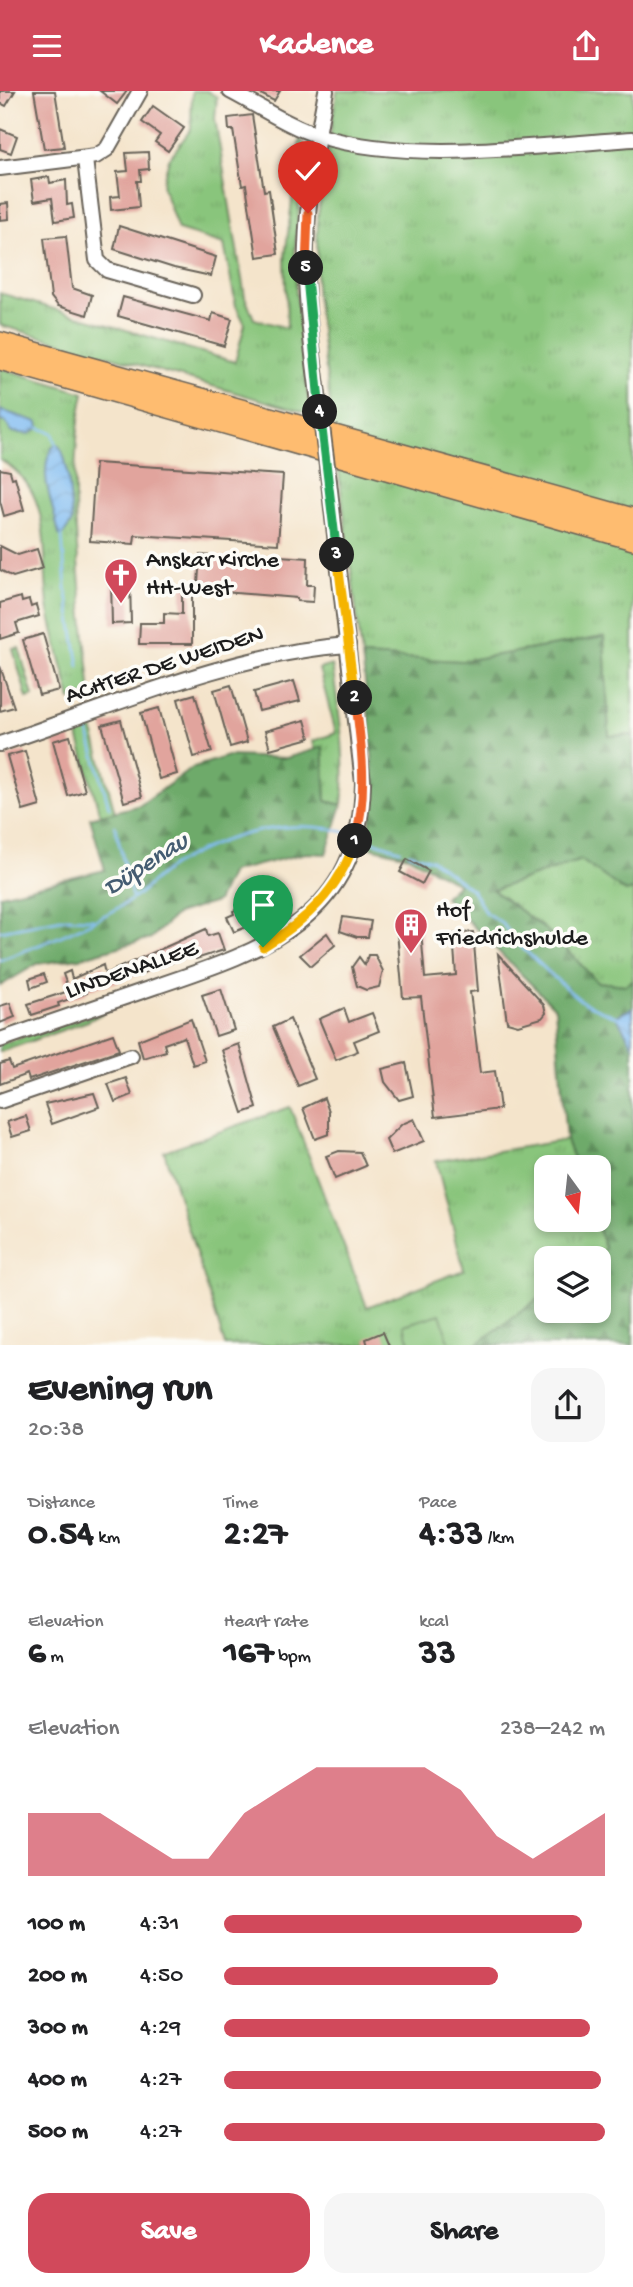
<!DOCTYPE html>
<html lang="en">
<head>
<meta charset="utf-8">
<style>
	:root { --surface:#fff; --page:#f6f6f6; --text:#202124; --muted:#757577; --accent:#d1495b }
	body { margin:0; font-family:"Gochi Hand",sans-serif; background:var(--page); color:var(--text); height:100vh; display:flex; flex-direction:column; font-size:26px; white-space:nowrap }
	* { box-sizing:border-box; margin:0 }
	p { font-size:23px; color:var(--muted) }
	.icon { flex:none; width:38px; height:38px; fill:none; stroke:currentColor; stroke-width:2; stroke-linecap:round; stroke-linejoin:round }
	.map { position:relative; height:1254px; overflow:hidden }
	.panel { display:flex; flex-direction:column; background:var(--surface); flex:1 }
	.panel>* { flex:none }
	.needle { width:46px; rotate:165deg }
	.tools { position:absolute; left:534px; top:1064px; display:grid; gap:14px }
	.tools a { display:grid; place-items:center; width:77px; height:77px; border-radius:14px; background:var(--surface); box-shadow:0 4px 10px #0003; font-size:35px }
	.pin { position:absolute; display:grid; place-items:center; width:60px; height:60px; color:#fff; margin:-72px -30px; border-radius:50% 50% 50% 0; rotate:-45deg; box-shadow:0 0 7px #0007 }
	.pin .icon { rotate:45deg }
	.km { position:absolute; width:35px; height:35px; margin:-18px; border-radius:50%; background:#222; color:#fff; font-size:19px; line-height:35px; text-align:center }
	.round { display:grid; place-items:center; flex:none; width:74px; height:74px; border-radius:21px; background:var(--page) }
	.headline { display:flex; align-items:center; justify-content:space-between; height:119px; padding:0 28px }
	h1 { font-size:38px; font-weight:800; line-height:52px }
	.metrics { display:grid; grid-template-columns:repeat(3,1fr); gap:10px; height:119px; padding:7px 28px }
	.metrics div { display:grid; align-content:center }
	.metrics b { font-size:35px; font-weight:800 }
	.metrics small { font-size:19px; font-weight:400 }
	.metrics p { font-size:19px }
	.chart { height:196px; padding:14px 28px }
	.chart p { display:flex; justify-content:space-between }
	.chart svg { width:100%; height:126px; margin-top:7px; fill:var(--accent); opacity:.7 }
	.cta { display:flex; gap:14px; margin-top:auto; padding:14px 28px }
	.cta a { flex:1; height:80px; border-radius:21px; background:var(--accent); color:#fff; font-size:28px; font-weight:800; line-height:80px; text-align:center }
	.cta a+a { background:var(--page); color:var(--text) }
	ul { padding:0 28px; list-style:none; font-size:23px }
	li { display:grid; grid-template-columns:112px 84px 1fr; align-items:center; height:52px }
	li i { height:18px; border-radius:9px; background:var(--accent) }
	header { display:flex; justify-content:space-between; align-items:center; height:91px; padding:0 28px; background:var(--accent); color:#fff; font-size:32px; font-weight:800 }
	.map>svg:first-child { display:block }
	.grass { fill:url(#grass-tufts); stroke:#52704c; stroke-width:2 }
	.forest { fill:url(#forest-firs); stroke:#456344; stroke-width:2 }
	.pitch { fill:#89c57b; stroke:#52704c; stroke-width:2 }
	.water { fill:url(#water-waves); stroke:#4e6c86; stroke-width:2 }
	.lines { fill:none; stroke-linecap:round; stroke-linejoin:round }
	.stream { stroke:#7fbbf1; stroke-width:2.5 }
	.building { fill:#e1a49d }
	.minor-casing { stroke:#686259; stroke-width:18 }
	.highway-casing { stroke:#686259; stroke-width:24 }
	.minor { stroke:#fff; stroke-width:14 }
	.highway { stroke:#febc70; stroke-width:21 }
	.minor-bridge-casing { stroke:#686259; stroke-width:18; stroke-linecap:butt }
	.minor-bridge { stroke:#fff; stroke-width:14 }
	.split-1-casing { stroke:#fff; stroke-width:14 }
	.split-2-casing { stroke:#fff; stroke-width:14 }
	.split-3-casing { stroke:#fff; stroke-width:14 }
	.split-4-casing { stroke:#fff; stroke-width:14 }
	.split-5-casing { stroke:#fff; stroke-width:14 }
	.split-6-casing { stroke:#fff; stroke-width:14 }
	.split-1 { stroke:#f5b400; stroke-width:9 }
	.split-2 { stroke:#f0652b; stroke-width:9 }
	.split-3 { stroke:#f5b400; stroke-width:9 }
	.split-4 { stroke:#22a559; stroke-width:9 }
	.split-5 { stroke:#22a559; stroke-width:9 }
	.split-6 { stroke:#f0652b; stroke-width:9 }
	.labels { text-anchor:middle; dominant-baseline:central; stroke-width:7; stroke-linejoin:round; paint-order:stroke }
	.poi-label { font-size:24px; fill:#1c1c1c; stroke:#fdfcf7; text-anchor:start }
	.street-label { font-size:24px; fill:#1c1c1c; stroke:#fdfcf7 }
	.water-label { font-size:26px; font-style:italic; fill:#445c71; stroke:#fdfcf7 }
</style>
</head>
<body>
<header><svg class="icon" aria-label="menu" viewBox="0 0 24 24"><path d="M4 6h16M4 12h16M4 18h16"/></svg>Kadence<svg class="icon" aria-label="share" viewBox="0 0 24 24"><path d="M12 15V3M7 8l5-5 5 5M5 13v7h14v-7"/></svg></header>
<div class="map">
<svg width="633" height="1255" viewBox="0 0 633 1255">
	<defs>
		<pattern id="grass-tufts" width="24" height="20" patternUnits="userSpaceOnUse" patternTransform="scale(1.75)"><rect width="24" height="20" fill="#89c57b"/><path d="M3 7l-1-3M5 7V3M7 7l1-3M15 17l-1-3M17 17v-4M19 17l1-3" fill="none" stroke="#76a96a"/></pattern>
		<pattern id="forest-firs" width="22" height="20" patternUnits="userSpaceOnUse" patternTransform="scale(1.75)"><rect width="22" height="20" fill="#6eaa6b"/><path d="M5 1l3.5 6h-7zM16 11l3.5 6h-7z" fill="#5a8a57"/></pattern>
		<pattern id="water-waves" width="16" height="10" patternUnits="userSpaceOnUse" patternTransform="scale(1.75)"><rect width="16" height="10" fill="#7fbbf1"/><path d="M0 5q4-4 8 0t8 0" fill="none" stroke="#6da0ce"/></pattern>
	</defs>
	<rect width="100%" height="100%" fill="#fdfcf7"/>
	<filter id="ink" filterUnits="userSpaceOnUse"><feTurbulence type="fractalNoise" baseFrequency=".0143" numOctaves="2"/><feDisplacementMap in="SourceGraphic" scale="14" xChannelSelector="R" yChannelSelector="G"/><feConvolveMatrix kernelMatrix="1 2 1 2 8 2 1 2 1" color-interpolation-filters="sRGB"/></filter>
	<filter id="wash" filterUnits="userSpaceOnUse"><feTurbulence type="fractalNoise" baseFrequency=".00686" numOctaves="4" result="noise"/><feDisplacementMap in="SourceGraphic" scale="28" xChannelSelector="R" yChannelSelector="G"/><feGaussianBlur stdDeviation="1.57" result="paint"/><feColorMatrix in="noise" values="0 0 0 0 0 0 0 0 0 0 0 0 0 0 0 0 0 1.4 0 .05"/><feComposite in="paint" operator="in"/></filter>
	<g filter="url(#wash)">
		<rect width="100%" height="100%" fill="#f4e4cb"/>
		<g class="grass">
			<polygon points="192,0 207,0 217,6 215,28 245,206 254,228 287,237 285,166 300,46 305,56 295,158 296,201 310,323 0,234 0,202 235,271 245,233 236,215 224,153 178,139 162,94 169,68 191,38"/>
			<polygon points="337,0 633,0 633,644 609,645 604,546 462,570 362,565 316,201 318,124"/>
			<path d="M0,277L84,302C64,391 82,511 91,603L71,609C64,580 55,550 49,520C40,467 57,400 0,369Z"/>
			<polygon points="19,557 33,605 27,607 13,558"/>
			<path d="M332,574C339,621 347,667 342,714L326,710L323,657L315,659L313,650L336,642L319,578Z"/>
			<polygon points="91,633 115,721 100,724 76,637"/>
			<polygon points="581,769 626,801 633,799 633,889 626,894 597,891 555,846 493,799"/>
			<polygon points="110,918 88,930 0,961 0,953"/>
			<polygon points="290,1016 367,1216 464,1179 436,1070 566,1049 576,1076 546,1076 546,1129 595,1129 606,1158 593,1167 546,1167 546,1202 476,1254 225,1254 164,1060"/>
		</g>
		<g class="forest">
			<path d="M604,546L609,645L633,644V799L626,801L581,769L493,799L555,846L597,891L626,894L633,889V917L617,925L633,954V1254H476L546,1202V1220H598V1167H593L605,1158L595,1129H598V1076H576L566,1049L555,917L444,806L458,793L408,765L366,755C380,692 369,629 362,565L462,570Z"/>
			<polygon points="323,656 326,710 342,714 326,763 306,762 231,781 217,811 177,823 151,847 79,867 37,873 0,895 0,804 105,779 90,727 140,714 194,676 228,665 286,667"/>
		</g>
		<polygon class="pitch" points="440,1223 450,1254 411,1254 404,1234"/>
		<g class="water">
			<polygon points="0,319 38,331 39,337 29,343 11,341 6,331 0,330"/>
			<path d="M56,352C70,362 70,412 72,431L62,445L59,444C54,414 34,377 56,352Z"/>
			<polygon points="633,917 633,954 616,925"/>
		</g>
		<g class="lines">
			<g class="stream">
				<polyline points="39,337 53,342 56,352"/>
				<polyline points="62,445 66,497 79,575"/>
				<polyline points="87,636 109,716"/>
				<polyline points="115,735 132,806"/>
				<polyline points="361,746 400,759"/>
				<polyline points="409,762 432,769 472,799 486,822 502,832 517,852 568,899 584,912 619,927"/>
				<polyline points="0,840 66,827 93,828"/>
				<path d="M0,869C44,853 92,834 131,809C147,798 160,781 177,772C228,742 293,725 351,743"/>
			</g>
		</g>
		<g id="blocks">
			<g class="building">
				<polygon points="0,0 15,0 6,15 0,12"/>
				<polygon points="34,0 55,0 64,56 44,58"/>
				<polygon points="100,0 127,0 117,13"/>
				<polygon points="255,0 280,0 274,10"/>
				<polygon points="153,15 184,37 168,60 155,51 160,44 142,31"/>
				<polygon points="252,24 264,100 269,99 278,163 257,166 246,94 242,95 233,39 229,39 228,27"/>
				<polygon points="0,38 17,45 11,62 0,58"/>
				<polygon points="148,61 149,78 140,79 141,90 137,90 139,116 111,119 110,106 120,105 117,81 128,80 126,62"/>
				<polygon points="49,86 50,92 66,89 67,114 72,113 74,127 55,130 52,107 34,110 31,89"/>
				<polygon points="8,112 9,128 0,129 0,113"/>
				<polygon points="119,135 216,166 211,185 174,177 114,158"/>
				<polygon points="66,145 72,197 92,204 87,224 58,215 51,206 44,147"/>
				<polygon points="123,206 211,230 213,222 232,228 224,255 118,225"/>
				<polygon points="95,372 283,384 278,453 135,444 134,453 90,450"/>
				<polygon points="0,378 10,380 12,387 15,386 24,419 4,425 0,410"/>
				<polygon points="0,455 18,464 37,458 43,477 13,486 0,479"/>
				<polygon points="200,464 279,471 280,465 308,467 307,494 314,494 313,511 297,510 297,507 211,500 211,494 198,493"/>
				<polygon points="111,488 130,488 131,532 112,533"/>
				<polygon points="182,494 192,495 192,553 139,553 140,532 164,532 164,522 182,523"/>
				<polygon points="21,506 22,511 29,509 31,516 36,514 39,525 16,532 19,542 0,548 0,512"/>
				<polygon points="43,543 59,599 39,604 23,549"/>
				<polygon points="0,575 14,616 0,620"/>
				<polygon points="294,590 300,610 259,620 254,601"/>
				<polygon points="231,594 247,651 230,656 214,599"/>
				<polygon points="195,603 212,661 194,666 178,608"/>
				<polygon points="159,617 177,683 159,688 141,622"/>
				<polygon points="121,629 142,706 124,711 102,634"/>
				<polygon points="305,629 310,647 270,658 265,640"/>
				<polygon points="70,645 85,700 68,705 53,650"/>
				<polygon points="25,660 40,715 23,720 7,665"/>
				<polygon points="407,768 429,780 422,793 400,781"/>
				<polygon points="287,806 290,824 286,827 256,837 254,833 234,841 227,826 234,823 233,820 262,808"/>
				<polygon points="343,826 371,830 368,846 357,846 340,840"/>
				<polygon points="420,828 425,887 456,884 453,843 473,841 478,900 470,901 480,982 495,980 500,1018 435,1026 421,906 403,907 396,830"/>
				<polygon points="206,838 208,845 218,842 224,859 196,868 195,863 118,891 86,899 87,902 58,912 59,915 32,924 28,913 69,900 63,883 70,880 72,888 103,874 105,883"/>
				<polygon points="327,842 335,854 311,875 300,864"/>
				<polygon points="498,863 544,914 546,922 542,927 518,934 507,931"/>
				<polygon points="368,864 375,864 383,880 379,896 366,899 357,895 352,876 359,866 365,874"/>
				<polygon points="44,883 47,891 31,897 29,888"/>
				<polygon points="221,898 234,939 216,945 202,904"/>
				<polygon points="10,912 15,926 0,932 0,915"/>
				<polygon points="344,917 349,931 372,922 379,940 354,950 358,960 336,969 319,928"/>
				<polygon points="191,928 205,970 193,974 184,946 164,953 166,960 143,967 138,949"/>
				<polygon points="290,928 315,988 298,995 273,936"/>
				<polygon points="113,943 119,959 29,989 27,983 0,993 0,973 9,970 12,978"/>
				<polygon points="239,953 257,1017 243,1022 222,959"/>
				<polygon points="406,972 413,1005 399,1009 385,991 382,978"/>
				<polygon points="126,987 132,1004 115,1011 108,993"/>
				<polygon points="94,1002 99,1016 52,1033 45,1013"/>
				<polygon points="324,1007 329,1021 329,1043 315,1048 303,1017"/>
				<polygon points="26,1025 31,1040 12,1046 7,1031"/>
				<polygon points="414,1028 424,1050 392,1063 386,1049 402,1033"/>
				<polygon points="339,1060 360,1061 366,1075 335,1088 326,1065"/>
				<polygon points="383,1241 389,1255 368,1255 366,1248"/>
			</g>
		</g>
	</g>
	<g filter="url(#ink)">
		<use href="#blocks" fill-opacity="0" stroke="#686259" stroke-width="2"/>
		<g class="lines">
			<g class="minor-casing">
				<g id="minor">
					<path d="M230,0C259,15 290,36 320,45C412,73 537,54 633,48"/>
					<polyline points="85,68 97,169 107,179 193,204"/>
					<polyline points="0,77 96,65 107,58 140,0"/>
					<path d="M319,312C313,260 304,208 306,156C308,103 316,51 326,0"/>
					<path d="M0,653C110,616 232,562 348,554"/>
					<path d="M0,949C52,931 105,913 157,895C267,858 360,827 363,692L329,391"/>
					<polyline points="0,1010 131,965"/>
				</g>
			</g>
			<g class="highway-casing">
				<g id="highway">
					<polyline points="0,252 633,428"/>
					<polyline points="0,268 633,448"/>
				</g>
			</g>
			<use href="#minor" class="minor"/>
			<use href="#highway" class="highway"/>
			<g class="minor-bridge-casing">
				<polyline id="minor-bridge" points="319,312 329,391"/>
			</g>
			<use href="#minor-bridge" class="minor-bridge"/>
		</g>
	</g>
	<g class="lines" filter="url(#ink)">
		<g class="split-1-casing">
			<path id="split-1" d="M263,856C306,830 339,799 355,750"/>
		</g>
		<g class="split-2-casing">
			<path id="split-2" d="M355,750C368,703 362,656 355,607"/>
		</g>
		<g class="split-3-casing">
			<polyline id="split-3" points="337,464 355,607"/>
		</g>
		<g class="split-4-casing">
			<polyline id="split-4" points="320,321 337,464"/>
		</g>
		<g class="split-5-casing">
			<polyline id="split-5" points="306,177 320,321"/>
		</g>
		<g class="split-6-casing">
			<polyline id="split-6" points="306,177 308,122"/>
		</g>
		<use href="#split-1" class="split-1"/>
		<use href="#split-2" class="split-2"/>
		<use href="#split-3" class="split-3"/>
		<use href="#split-4" class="split-4"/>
		<use href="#split-5" class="split-5"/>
		<use href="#split-6" class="split-6"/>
	</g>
	<defs>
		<g id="church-pin" transform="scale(1.75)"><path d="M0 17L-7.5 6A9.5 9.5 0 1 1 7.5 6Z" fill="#d1495b" stroke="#fdfcf7"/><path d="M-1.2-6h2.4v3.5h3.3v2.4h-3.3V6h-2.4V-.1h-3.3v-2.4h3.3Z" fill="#fff"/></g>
		<g id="building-pin" transform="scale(1.75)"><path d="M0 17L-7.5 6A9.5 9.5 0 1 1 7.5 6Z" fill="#d1495b" stroke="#fdfcf7"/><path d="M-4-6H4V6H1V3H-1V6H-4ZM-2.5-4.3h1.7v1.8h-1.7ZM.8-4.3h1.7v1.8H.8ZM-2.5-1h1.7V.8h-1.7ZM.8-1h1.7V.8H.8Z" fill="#fff"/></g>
	</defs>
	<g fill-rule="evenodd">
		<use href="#church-pin" x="121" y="484"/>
		<use href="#building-pin" x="411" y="834"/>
	</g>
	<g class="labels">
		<g class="poi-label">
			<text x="146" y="470">Anskar Kirche<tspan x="146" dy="28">HH-West</tspan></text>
			<text x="436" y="820">Hof<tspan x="436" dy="28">Friedrichshulde</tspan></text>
		</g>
		<g class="street-label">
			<text transform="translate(165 575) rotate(-18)">ACHTER DE WEIDEN</text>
			<text transform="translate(132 880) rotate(-19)">LINDENALLEE</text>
		</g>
		<g class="water-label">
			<text transform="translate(147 775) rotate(-33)">Düpenau</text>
		</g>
	</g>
</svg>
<div class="tools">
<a><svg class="needle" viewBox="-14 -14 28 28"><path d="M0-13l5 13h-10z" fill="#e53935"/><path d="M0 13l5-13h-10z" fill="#757577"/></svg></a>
<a><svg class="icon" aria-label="layers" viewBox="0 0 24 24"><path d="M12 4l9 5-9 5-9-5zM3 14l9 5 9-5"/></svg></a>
</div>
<div class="pin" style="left:263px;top:856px;background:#1e9e55"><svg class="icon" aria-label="arrive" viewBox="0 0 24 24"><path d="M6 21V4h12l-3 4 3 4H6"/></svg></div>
<div class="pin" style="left:308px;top:122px;background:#d93025"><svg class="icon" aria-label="check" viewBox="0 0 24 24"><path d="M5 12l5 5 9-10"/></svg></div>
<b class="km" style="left:355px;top:750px">1</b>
<b class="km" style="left:355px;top:607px">2</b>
<b class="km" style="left:337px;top:464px">3</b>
<b class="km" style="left:320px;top:321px">4</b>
<b class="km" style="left:306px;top:177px">5</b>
</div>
<section class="panel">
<div class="headline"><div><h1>Evening run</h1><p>20:38</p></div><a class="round"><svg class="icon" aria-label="share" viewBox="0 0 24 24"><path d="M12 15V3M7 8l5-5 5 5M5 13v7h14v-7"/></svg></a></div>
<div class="metrics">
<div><p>Distance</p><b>0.54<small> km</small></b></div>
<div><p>Time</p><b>2:27</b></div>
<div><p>Pace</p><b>4:33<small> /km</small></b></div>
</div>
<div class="metrics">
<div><p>Elevation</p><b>6<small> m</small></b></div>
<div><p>Heart rate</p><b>167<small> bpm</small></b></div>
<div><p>kcal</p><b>33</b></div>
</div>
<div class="chart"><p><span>Elevation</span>238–242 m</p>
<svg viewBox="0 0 160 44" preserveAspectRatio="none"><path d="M0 44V22L10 22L20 22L30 30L40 38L50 38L60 22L70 14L80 6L90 6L100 6L110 6L120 14L130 30L140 38L150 30L160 22V44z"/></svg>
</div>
<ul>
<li><b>100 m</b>4:31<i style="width:94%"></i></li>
<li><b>200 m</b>4:50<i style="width:72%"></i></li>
<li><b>300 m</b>4:29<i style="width:96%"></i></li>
<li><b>400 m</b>4:27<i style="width:99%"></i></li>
<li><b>500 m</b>4:27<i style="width:100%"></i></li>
</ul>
<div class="cta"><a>Save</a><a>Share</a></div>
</section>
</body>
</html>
